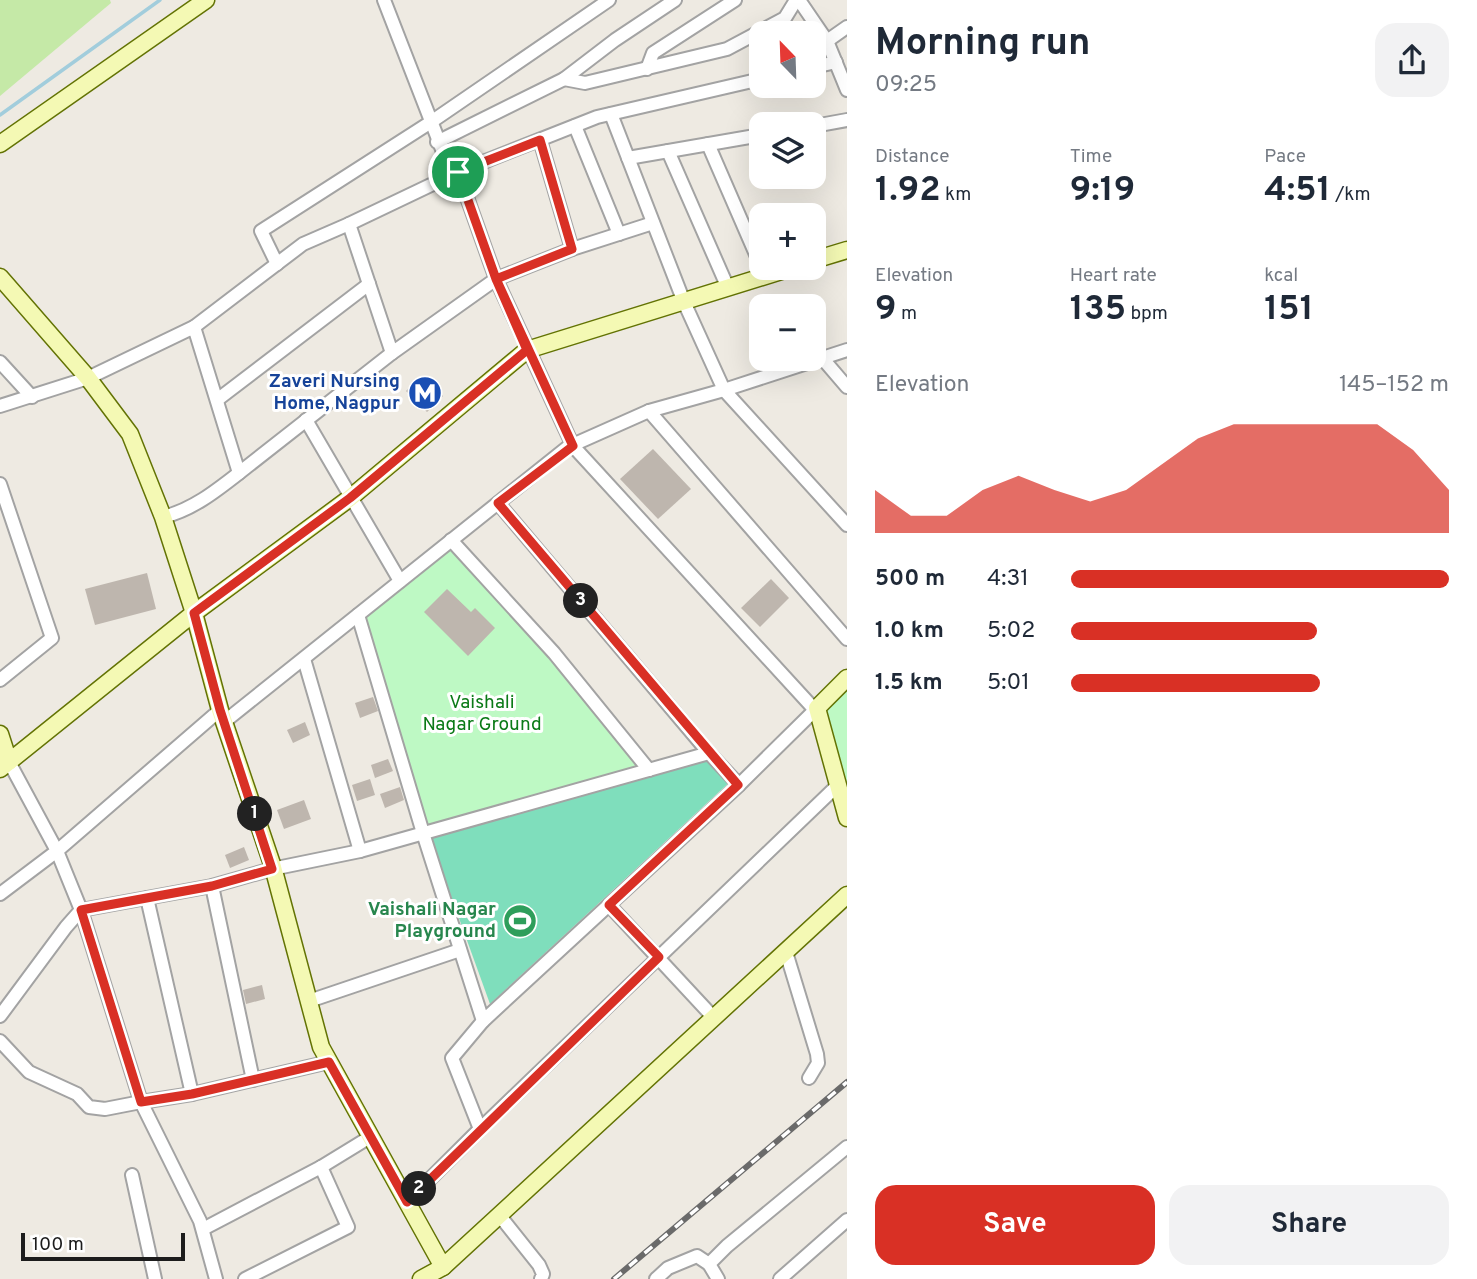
<!DOCTYPE html>
<html lang="en">
<head>
<meta charset="utf-8">
<style>
	:root { --surface:#fff; --page:#f2f2f3; --text:#1f2937; --muted:#747a83; --accent:#d93025 }
	body { margin:0; font-family:Overpass,sans-serif; background:var(--page); color:var(--text); height:100vh; display:flex; flex-direction:column; font-size:26px; white-space:nowrap }
	* { box-sizing:border-box; margin:0 }
	p { font-size:23px; color:var(--muted) }
	.icon { flex:none; width:38px; height:38px; fill:none; stroke:currentColor; stroke-width:2; stroke-linecap:round; stroke-linejoin:round }
	.map { position:relative; flex:1; overflow:hidden }
	.panel { display:flex; flex-direction:column; background:var(--surface); width:630px }
	.panel>* { flex:none }
	.needle { width:46px; rotate:337deg }
	.controls { position:absolute; left:749px; top:21px; display:grid; gap:14px }
	.controls a { display:grid; place-items:center; width:77px; height:77px; border-radius:14px; background:var(--surface); box-shadow:0 7px 28px #0002; font-size:35px }
	.scale { position:absolute; left:21px; bottom:18px; width:164px; box-sizing:border-box; padding-left:7px; border:4px solid #1c1c1c; border-top:0; font-size:19px; line-height:24px; white-space:nowrap; color:#1c1c1c; -webkit-text-stroke:5px #fff; paint-order:stroke }
	.pin { position:absolute; display:grid; place-items:center; width:60px; height:60px; color:#fff; margin:-30px; border:4px solid #fff; border-radius:50%; box-shadow:0 2px 7px #0007 }
	.km { position:absolute; width:35px; height:35px; margin:-18px; border-radius:50%; background:#222; color:#fff; font-size:19px; line-height:35px; text-align:center }
	.round { display:grid; place-items:center; flex:none; width:74px; height:74px; border-radius:21px; background:var(--page) }
	.overview { display:flex; align-items:center; justify-content:space-between; height:119px; padding:0 28px }
	h1 { font-size:38px; font-weight:700; line-height:52px }
	.stats { display:grid; grid-template-columns:repeat(3,1fr); gap:10px; height:119px; padding:7px 28px }
	.stats div { display:grid; align-content:center }
	.stats b { font-size:35px; font-weight:700 }
	.stats small { font-size:19px; font-weight:400 }
	.stats p { font-size:19px }
	.chart { height:196px; padding:14px 28px }
	.chart p { display:flex; justify-content:space-between }
	.chart svg { width:100%; height:126px; margin-top:7px; fill:var(--accent); opacity:.7 }
	.primary-button { display:flex; gap:14px; margin-top:auto; padding:14px 28px }
	.primary-button a { flex:1; height:80px; border-radius:21px; background:var(--accent); color:#fff; font-size:28px; font-weight:700; line-height:80px; text-align:center }
	.primary-button a+a { background:var(--page); color:var(--text) }
	ul { padding:0 28px; list-style:none; font-size:23px }
	li { display:grid; grid-template-columns:112px 84px 1fr; align-items:center; height:52px }
	li i { height:18px; border-radius:9px; background:var(--accent) }
	main { display:flex; flex:1; min-height:0 }
	.map>svg:first-child { display:block }
	.grass { fill:#c5e9a7 }
	.park { fill:#bef9c4 }
	.pitch { fill:#7fdebc }
	.lines { fill:none; stroke-linecap:round; stroke-linejoin:round }
	.stream { stroke:#a2cddc; stroke-width:3.5 }
	.building { fill:#beb6ae }
	.street-casing { stroke:#a3a3a3; stroke-width:16 }
	.secondary-casing { stroke:#637304; stroke-width:19 }
	.street { stroke:#fff; stroke-width:12 }
	.secondary { stroke:#f4f9b4; stroke-width:16 }
	.rail-casing { stroke:#6a6a6a; stroke-width:6 }
	.rail { stroke:#fff; stroke-width:3.5; stroke-dasharray:10; stroke-linecap:butt }
	.route-casing { stroke:#fff; stroke-width:14 }
	.route { stroke:#d93025; stroke-width:9 }
	.labels { text-anchor:middle; dominant-baseline:central; stroke-width:6; stroke-linejoin:round; paint-order:stroke }
	.transit-label { font-size:19px; font-weight:bold; fill:#164399; stroke:#fff; text-anchor:end }
	.park-label { font-size:19px; fill:#0b7a17; stroke:#fff }
	.leisure-label { font-size:19px; font-weight:bold; fill:#27864d; stroke:#fff; text-anchor:end }
</style>
</head>
<body>
<main>
<div class="map">
<svg width="847" height="1279" viewBox="0 0 847 1279">
	<rect width="100%" height="100%" fill="#eeeae2"/>
	<polygon class="grass" points="0,0 110,0 111,3 0,96"/>
	<g class="park">
		<polygon points="451,543 641,766 424,826 360,615"/>
		<polygon points="847,682 847,785 823,705"/>
	</g>
	<polygon class="pitch" points="699,749 733,779 490,1004 430,838"/>
	<g class="lines">
		<polyline class="stream" points="0,115 160,0"/>
	</g>
	<g class="building">
		<polygon points="422,376 443,396 427,412 406,391"/>
		<polygon points="653,449 691,489 658,519 620,479"/>
		<polygon points="147,573 156,609 95,625 85,589"/>
		<polygon points="771,579 789,598 760,627 741,608"/>
		<polygon points="447,589 471,612 475,608 495,628 468,656 424,612"/>
		<polygon points="373,697 378,711 360,718 355,703"/>
		<polygon points="305,722 310,735 293,743 287,730"/>
		<polygon points="388,759 393,771 375,778 371,765"/>
		<polygon points="370,779 375,795 357,801 352,785"/>
		<polygon points="400,787 404,800 385,808 380,794"/>
		<polygon points="304,800 311,819 284,829 277,810"/>
		<polygon points="244,847 249,860 230,868 225,855"/>
		<polygon points="262,985 265,999 246,1004 243,990"/>
	</g>
	<g class="lines">
		<g class="street-casing">
			<g id="street">
				<polyline points="384,0 452,175"/>
				<polyline points="675,0 615,40 564,79 585,83 727,49 785,18 796,0"/>
				<polyline points="799,0 827,41 847,90"/>
				<polyline points="827,41 847,27"/>
				<polyline points="814,67 836,62"/>
				<polyline points="647,69 653,53 735,0"/>
				<polyline points="761,79 597,117 458,172 496,279 573,446 815,710 817,708"/>
				<polyline points="611,114 684,302 724,390 847,525"/>
				<polyline points="575,126 619,234"/>
				<polyline points="814,126 847,120"/>
				<polyline points="540,140 572,249"/>
				<polyline points="437,142 564,79"/>
				<polyline points="708,144 761,266"/>
				<polyline points="668,151 728,288"/>
				<polyline points="628,158 761,135"/>
				<polyline points="458,172 349,224 392,353 496,279 572,249 653,223"/>
				<polyline points="277,264 261,231 431,122 609,0"/>
				<polyline points="194,327 303,244 349,224"/>
				<polyline points="823,359 847,387"/>
				<polyline points="0,362 32,397"/>
				<polyline points="217,400 369,284"/>
				<polyline points="0,406 88,378 194,327 239,473 392,353"/>
				<polyline points="649,411 847,639"/>
				<polyline points="306,420 400,581"/>
				<polyline points="0,484 52,638 0,680"/>
				<polyline points="498,503 709,753"/>
				<path d="M163,517C192,510 216,491 239,473"/>
				<polyline points="451,540 554,653 649,770"/>
				<polyline points="358,615 423,833 483,1021 739,785"/>
				<polyline points="304,659 360,851"/>
				<polyline points="224,722 568,447 649,411 724,390 847,350"/>
				<polyline points="212,886 253,1080"/>
				<polyline points="0,894 57,851 9,762"/>
				<polyline points="147,898 192,1094"/>
				<polyline points="609,905 714,1018"/>
				<polyline points="786,952 817,1054 818,1063 809,1078"/>
				<polyline points="309,1001 460,950"/>
				<polyline points="0,1016 66,927 81,910 57,851 220,710"/>
				<polyline points="483,1021 452,1058 480,1129 839,784"/>
				<polyline points="0,1041 29,1072 77,1094 89,1107 105,1109 141,1102 200,1221 216,1279"/>
				<polyline points="329,1062 192,1094 141,1102 81,910 212,886 272,869 360,851 709,753 739,785 815,710"/>
				<polyline points="132,1175 155,1279"/>
				<polyline points="407,1202 480,1129"/>
				<polyline points="500,1216 539,1265 543,1274 541,1279"/>
				<polyline points="203,1229 321,1167 370,1137"/>
				<polyline points="245,1279 348,1227 321,1167"/>
				<polyline points="656,1279 668,1268 697,1256 709,1264"/>
				<polyline points="718,1279 709,1264 727,1246 847,1147"/>
				<polyline points="780,1279 847,1220"/>
			</g>
		</g>
		<g class="secondary-casing">
			<g id="secondary">
				<polyline points="0,144 206,0"/>
				<polyline points="814,260 847,250"/>
				<polyline points="0,277 88,378 130,434 163,517 194,613 220,710 273,867 321,1047 443,1267 847,895"/>
				<polyline points="847,678 817,708 847,818"/>
				<polyline points="0,734 9,762"/>
				<polyline points="0,769 194,613 350,498 527,350 791,268"/>
				<polyline points="421,1279 443,1267"/>
			</g>
		</g>
		<use href="#street" class="street"/>
		<use href="#secondary" class="secondary"/>
		<g class="rail-casing">
			<polyline id="rail" points="614,1279 847,1082"/>
		</g>
		<use href="#rail" class="rail"/>
	</g>
	<g class="lines">
		<g class="route-casing">
			<polyline id="route" points="458,172 496,279 527,350 350,498 194,613 220,710 272,869 212,886 81,910 141,1102 192,1094 329,1062 407,1202 659,957 609,905 738,785 498,503 573,446 496,279 572,249 540,140 458,172"/>
		</g>
		<use href="#route" class="route"/>
	</g>
	<defs>
		<g id="metro-disc" transform="scale(1.75)"><circle r="9.5" fill="#1a4fb4" stroke="#fff"/><path d="M-5.5 5V-5H-3L0 0L3-5H5.5V5H3V-.5L0 4L-3-.5V5Z" fill="#fff"/></g>
		<g id="stadium-disc" transform="scale(1.75)"><circle r="9.5" fill="#2e9e5b" stroke="#fff"/><path d="M0-5a6.5 5 0 1 0 0 10a6.5 5 0 1 0 0-10ZM-3.5-1.8h7v3.6h-7Z" fill="#fff"/></g>
	</defs>
	<g fill-rule="evenodd">
		<use href="#metro-disc" x="425" y="393"/>
		<use href="#stadium-disc" x="520" y="921"/>
	</g>
	<g class="labels">
		<g class="transit-label">
			<text x="400" y="382">Zaveri Nursing<tspan x="400" dy="22">Home, Nagpur</tspan></text>
		</g>
		<g class="park-label">
			<text x="482" y="703">Vaishali<tspan x="482" dy="22">Nagar Ground</tspan></text>
		</g>
		<g class="leisure-label">
			<text x="496" y="910">Vaishali Nagar<tspan x="496" dy="22">Playground</tspan></text>
		</g>
	</g>
</svg>
<div class="controls">
<a><svg class="needle" viewBox="-14 -14 28 28"><path d="M0-13l5 13h-10z" fill="#e53935"/><path d="M0 13l5-13h-10z" fill="#747a83"/></svg></a>
<a><svg class="icon" aria-label="layers" viewBox="0 0 24 24"><path d="M12 4l9 5-9 5-9-5zM3 14l9 5 9-5"/></svg></a>
<a>+</a>
<a>−</a>
</div>
<div class="scale">100 m</div>
<div class="pin" style="left:458px;top:172px;background:#1e9e55"><svg class="icon" aria-label="arrive" viewBox="0 0 24 24"><path d="M6 21V4h12l-3 4 3 4H6"/></svg></div>
<b class="km" style="left:255px;top:814px">1</b>
<b class="km" style="left:419px;top:1189px">2</b>
<b class="km" style="left:581px;top:601px">3</b>
</div>
<section class="panel">
<div class="overview"><div><h1>Morning run</h1><p>09:25</p></div><a class="round"><svg class="icon" aria-label="share" viewBox="0 0 24 24"><path d="M12 15V3M7 8l5-5 5 5M5 13v7h14v-7"/></svg></a></div>
<div class="stats">
<div><p>Distance</p><b>1.92<small> km</small></b></div>
<div><p>Time</p><b>9:19</b></div>
<div><p>Pace</p><b>4:51<small> /km</small></b></div>
</div>
<div class="stats">
<div><p>Elevation</p><b>9<small> m</small></b></div>
<div><p>Heart rate</p><b>135<small> bpm</small></b></div>
<div><p>kcal</p><b>151</b></div>
</div>
<div class="chart"><p><span>Elevation</span>145–152 m</p>
<svg viewBox="0 0 160 44" preserveAspectRatio="none"><path d="M0 44V29L10 38L20 38L30 29L40 24L50 29L60 33L70 29L80 20L90 11L100 6L110 6L120 6L130 6L140 6L150 15L160 29V44z"/></svg>
</div>
<ul>
<li><b>500 m</b>4:31<i style="width:100%"></i></li>
<li><b>1.0 km</b>5:02<i style="width:65%"></i></li>
<li><b>1.5 km</b>5:01<i style="width:66%"></i></li>
</ul>
<div class="primary-button"><a>Save</a><a>Share</a></div>
</section>
</main>
</body>
</html>
